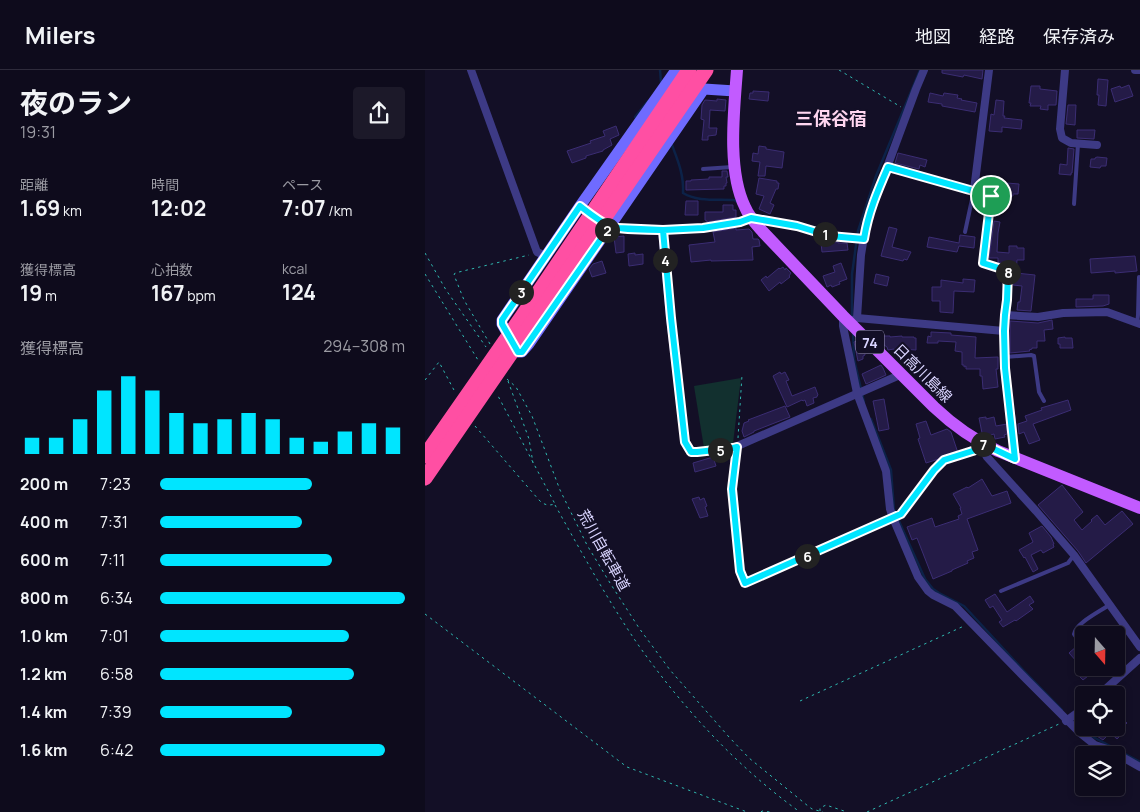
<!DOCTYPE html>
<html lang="ja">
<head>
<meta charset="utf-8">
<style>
	:root { --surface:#0e0b1c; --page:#1c1929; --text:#f1f3f6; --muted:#9b9ba3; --line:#2e2b3b; --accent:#00e5ff }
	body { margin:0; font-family:Manrope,"Noto Sans JP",sans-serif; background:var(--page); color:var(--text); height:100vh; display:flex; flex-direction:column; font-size:19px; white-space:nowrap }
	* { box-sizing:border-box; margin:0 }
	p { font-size:16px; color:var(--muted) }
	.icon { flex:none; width:28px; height:28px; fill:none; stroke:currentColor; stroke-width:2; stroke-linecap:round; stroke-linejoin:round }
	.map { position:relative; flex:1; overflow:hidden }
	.details { display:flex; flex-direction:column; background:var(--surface); width:425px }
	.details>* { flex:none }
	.needle { width:32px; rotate:160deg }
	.controls { position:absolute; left:650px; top:556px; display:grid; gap:10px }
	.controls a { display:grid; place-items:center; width:50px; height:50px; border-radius:5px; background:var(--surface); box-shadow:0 2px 8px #0003,0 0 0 1px var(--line); font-size:25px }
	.pin { position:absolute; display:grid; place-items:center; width:42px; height:42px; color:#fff; margin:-21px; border:2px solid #fff; border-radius:50%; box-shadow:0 1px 5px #0007 }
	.km { position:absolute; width:25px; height:25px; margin:-12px; border-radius:50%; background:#222; color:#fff; font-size:14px; line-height:25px; text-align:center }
	.round { display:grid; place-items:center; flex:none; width:52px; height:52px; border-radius:5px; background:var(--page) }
	.summary { display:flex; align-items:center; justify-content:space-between; height:85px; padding:0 20px }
	h1 { font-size:28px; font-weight:700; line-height:38px }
	.stats { display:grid; grid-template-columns:repeat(3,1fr); gap:8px; height:85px; padding:5px 20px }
	.stats div { display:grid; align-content:center }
	.stats b { font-size:21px; font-weight:700 }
	.stats small { font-size:14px; font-weight:400 }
	.stats p { font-size:14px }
	.chart { height:140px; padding:10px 20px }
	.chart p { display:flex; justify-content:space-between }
	.chart svg { width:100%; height:90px; margin-top:5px; stroke:var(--accent); stroke-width:6 }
	ul { padding:0 20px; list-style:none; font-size:16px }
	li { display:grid; grid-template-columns:80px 60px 1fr; align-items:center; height:38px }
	li i { height:12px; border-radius:6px; background:var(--accent) }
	header { display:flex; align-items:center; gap:30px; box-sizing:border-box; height:70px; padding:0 25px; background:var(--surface); border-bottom:1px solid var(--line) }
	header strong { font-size:24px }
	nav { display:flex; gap:28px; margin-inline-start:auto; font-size:18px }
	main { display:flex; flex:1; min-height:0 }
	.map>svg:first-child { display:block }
	.green { fill:#12302f }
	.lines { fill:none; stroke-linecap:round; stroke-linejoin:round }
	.stream { stroke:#0c2248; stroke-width:2.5 }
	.building { fill:#241b47; stroke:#3b2d73 }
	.path { stroke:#2fb8b0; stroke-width:1; stroke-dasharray:2.5 4; stroke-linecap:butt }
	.lane { stroke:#3d3a85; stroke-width:4 }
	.street { stroke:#3d3a85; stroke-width:8 }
	.secondary { stroke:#6f6bff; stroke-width:11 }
	.primary { stroke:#c25bff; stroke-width:12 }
	.highway-bridge { stroke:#ff4fa3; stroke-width:15 }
	.route-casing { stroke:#fff; stroke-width:10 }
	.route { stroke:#00e5ff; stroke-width:6 }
	.labels { text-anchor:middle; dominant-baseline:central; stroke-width:4; stroke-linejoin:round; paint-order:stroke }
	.shield { fill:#130f26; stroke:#9e99be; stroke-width:1 }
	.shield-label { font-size:14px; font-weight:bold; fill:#d9d4ff }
	.street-label { font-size:15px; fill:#d9d4ff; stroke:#130f26 }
	.quarter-label { font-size:18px; font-weight:bold; fill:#ffd6f0; stroke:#130f26 }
</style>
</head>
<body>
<header>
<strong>Milers</strong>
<nav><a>地図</a><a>経路</a><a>保存済み</a></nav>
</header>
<main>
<section class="details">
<div class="summary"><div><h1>夜のラン</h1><p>19:31</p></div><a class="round"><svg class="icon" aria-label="share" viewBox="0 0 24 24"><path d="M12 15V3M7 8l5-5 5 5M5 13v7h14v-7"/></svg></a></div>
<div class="stats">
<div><p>距離</p><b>1.69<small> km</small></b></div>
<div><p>時間</p><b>12:02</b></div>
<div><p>ペース</p><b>7:07<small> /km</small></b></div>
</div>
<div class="stats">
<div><p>獲得標高</p><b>19<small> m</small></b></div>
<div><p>心拍数</p><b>167<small> bpm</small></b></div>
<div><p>kcal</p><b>124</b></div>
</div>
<div class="chart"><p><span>獲得標高</span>294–308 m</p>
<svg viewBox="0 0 160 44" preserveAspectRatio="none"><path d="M5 44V36M15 44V36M25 44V27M35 44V13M45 44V6M55 44V13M65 44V24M75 44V29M85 44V27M95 44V24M105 44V27M115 44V36M125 44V38M135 44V33M145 44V29M155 44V31"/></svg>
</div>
<ul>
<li><b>200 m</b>7:23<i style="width:62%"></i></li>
<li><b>400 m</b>7:31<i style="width:58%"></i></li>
<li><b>600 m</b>7:11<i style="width:70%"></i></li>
<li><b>800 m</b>6:34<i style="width:100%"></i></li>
<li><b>1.0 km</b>7:01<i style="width:77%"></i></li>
<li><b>1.2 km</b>6:58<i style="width:79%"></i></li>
<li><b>1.4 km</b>7:39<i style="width:54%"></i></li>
<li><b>1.6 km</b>6:42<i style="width:92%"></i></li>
</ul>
</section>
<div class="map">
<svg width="715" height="742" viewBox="0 0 715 742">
	<rect width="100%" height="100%" fill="#130f26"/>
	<polygon class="green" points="316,308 308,373 305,375 279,378 269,316"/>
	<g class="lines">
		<g class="stream">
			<polyline points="235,0 236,12"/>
			<polyline points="213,50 210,47 223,31"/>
			<path d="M245,74L247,75C253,91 259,105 258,123C272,132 293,129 309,130L314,133"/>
			<polyline points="427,249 427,204 433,161 451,106 495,0"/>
			<polyline points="428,262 429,289 439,332"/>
			<polyline points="446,349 466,400 469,440 500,509 508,519 514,523 539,536 599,601 637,640"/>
			<polyline points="650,653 670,668 715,692"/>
		</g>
	</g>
	<g class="building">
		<polygon points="517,0 558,0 557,9 539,5 538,7 517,3"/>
		<polygon points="673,9 683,10 681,36 673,35 674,25 672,25"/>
		<polygon points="704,15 708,26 690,32 686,19 695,16 696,18"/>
		<polygon points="606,16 615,16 615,19 632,21 631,35 623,35 623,40 615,39 616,36 605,36 606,33 604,33"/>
		<polygon points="328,21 344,22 343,31 324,29 325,23 328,23"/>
		<polygon points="505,23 518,26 519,23 533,25 532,28 537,29 536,30 552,33 550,42 517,36 517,34 503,32"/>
		<polygon points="292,29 301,30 300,41 285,40 284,58 292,58 291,65 283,66 283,70 277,70 279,50 276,49 277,35 280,30 292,31"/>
		<polygon points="571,30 579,31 578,46 580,46 579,48 597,50 596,59 577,57 577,62 564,61 566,44 569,45"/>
		<polygon points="643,35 651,35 650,55 641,54"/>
		<polygon points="191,56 194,65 185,69 187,75 178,80 178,81 161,86 161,88 147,93 142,81 166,73 165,71 180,66 178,61"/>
		<polygon points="652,60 670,60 669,69 652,68"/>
		<polygon points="334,76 341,77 341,79 359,82 357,98 341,96 340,106 333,106 335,92 327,91 328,83 333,84"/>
		<polygon points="643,78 649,79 647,103 646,103 646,105 634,104 635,94 642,95"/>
		<polygon points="473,83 502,90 500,97 495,95 494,99 470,93"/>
		<polygon points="672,87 682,88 681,96 676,96 675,98 665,97 666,89 670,89 670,88"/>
		<polygon points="297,101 302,101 303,107 301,107 302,113 301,113 301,116 299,116 299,119 261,120 261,111 266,111 266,110 284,109 284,107 297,107"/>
		<polygon points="334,108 352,111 352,113 354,113 353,119 351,119 345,133 349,135 345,144 334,139 339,126 331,124"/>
		<polygon points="582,113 594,114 593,124 588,124 588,126 581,125"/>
		<polygon points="261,131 273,131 273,145 260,145"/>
		<polygon points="298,135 308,135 308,140 311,140 311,147 282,152 282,151 280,150 280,142 298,142"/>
		<polygon points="569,151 575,152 573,163 572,182 584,183 584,176 592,176 592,178 599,178 599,190 592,190 591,203 610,205 606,241 592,240 593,232 595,232 597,216 588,215 589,201 586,196 586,193 575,193 573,192 573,188 564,188"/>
		<polygon points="464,157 472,159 467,177 486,182 482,190 479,189 478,191 456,186"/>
		<polygon points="311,158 311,160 324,159 327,162 328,169 333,169 334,170 335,176 327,177 328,190 286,191 286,190 266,192 264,175 290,172 288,162"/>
		<polygon points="535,165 550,167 549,178 534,176 532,182 502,177 504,167 534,173"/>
		<polygon points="199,166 199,182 191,183 189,167"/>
		<polygon points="409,172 413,172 413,173 422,173 423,180 397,182 396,173"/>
		<polygon points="210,183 210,185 218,184 218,194 204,196 203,184"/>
		<polygon points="710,186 712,201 690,203 690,201 666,203 665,189"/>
		<polygon points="177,191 181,203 167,207 164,199 168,194"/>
		<polygon points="416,193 422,209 414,212 415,214 407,217 406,215 402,217 398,206 410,202 408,196"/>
		<polygon points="358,197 360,200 361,198 366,203 364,206 365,207 356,214 355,212 344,221 336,210 341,206 342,208 354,198 355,199"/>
		<polygon points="451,204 464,207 462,216 449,213"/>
		<polygon points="538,209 550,210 549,222 529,221 528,243 515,242 515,231 507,231 507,217 516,217 516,210 538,213"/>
		<polygon points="668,225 684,225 684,234 678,236 651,237 651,229 668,229"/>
		<polygon points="627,250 628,259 619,260 620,271 612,271 612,278 607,278 607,279 604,280 605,281 585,283 585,251 613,253"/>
		<polygon points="506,262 526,263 526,265 551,267 550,288 573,287 573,299 571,299 573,317 558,319 557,306 555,306 555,299 541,299 541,296 539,297 539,295 537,295 537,282 530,281 531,272 513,271 513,273 502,273 503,266 506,267"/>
		<polygon points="458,266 465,266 465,267 477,266 477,267 489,267 489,268 491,268 491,280 476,279 479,288 474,290 469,279 463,280 462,277 459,275"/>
		<polygon points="640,267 640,268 647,268 648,278 635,278 635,274 633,274 633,268"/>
		<polygon points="432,271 439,278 440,285 438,286 438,289 433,291 429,272"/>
		<polygon points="456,295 458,298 461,305 441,314 437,304"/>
		<polygon points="355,302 356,304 360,302 364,310 361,311 367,326 390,317 393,325 392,326 392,327 388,328 389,333 382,336 380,330 378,331 377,330 362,337 348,306"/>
		<polygon points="459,329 464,359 454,361 448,331"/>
		<polygon points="643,330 646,340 608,354 615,370 604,374 599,362 594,364 593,354 602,351 600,346 617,340 616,338"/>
		<polygon points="360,336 365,347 329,361 329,362 319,367 317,361 319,353 324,351 323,350"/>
		<polygon points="561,347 561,349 569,347 571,356 582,354 582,364 579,365 580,367 570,369 569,364 562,366 557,363 554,348"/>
		<polygon points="501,351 506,365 522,359 526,362 533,383 501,393 493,369 495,368 491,354"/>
		<polygon points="288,387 291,396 270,402 268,393"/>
		<polygon points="557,409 567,426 582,421 586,433 542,449 553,480 547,482 549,488 542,491 543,493 527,500 527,501 508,509 492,468 487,470 482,457 507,448 510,457 534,449 533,446 537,444 535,438 536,438 528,424 542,417 543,418"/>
		<polygon points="637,415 658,442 649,450 657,460 667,451 666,450 672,445 680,455 697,441 708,454 661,493 653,481 613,435"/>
		<polygon points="274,427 275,430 279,428 282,436 280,437 283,446 275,448 267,429"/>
		<polygon points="617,456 626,467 629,474 628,474 629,477 618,483 616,480 606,485 613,499 608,502 600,487 599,488 594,480 608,472 604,463"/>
		<polygon points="570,524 582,542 605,526 609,532 604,535 608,539 591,551 590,550 578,557 574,552 577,550 568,536 565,538 560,530"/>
		<polygon points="652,576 659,583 659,588 653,593 644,583"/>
		<polygon points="657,598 673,598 658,610 652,604 653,603 652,602"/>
		<polygon points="695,646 702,653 695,660 698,663 692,669 680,658 691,658 691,649"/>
		<polygon points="660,658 677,658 684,664 678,670 669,664 668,665"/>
	</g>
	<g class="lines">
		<g class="path">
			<polyline points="414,0 476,37"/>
			<polyline points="0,183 21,220 61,277"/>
			<polyline points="0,204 53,290"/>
			<polyline points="65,274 39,230 29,205 30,203 34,202 104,185"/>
			<polyline points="82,309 91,317 107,346 135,420 162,475 185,513 214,558 245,600 304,667 324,688 383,736 387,739 398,742"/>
			<polyline points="0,310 14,292 30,322"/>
			<polyline points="83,311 104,369 108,393"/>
			<path d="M50,356L114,430C119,435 123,436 130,434L72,324"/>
			<polyline points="313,368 317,305"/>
			<polyline points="311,385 307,419 315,501 320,513 461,451"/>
			<path d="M130,435C157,483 183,531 214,576C258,638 312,697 375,742"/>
			<polyline points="476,444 509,400 519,390 549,380"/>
			<polyline points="0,544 202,697 322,742"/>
			<polyline points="375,631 539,556"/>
			<polyline points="395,741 395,738 401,735 422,742"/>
			<polyline points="336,742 337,741 345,742"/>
			<polyline points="442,742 634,654"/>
		</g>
		<g class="lane">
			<polyline points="278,99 307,97"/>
			<polyline points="649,134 653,74"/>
			<polyline points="540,162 549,120"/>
			<polyline points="712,254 713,245 714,207"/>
			<polyline points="580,287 606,285 609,286 614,322 619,331"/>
			<polyline points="576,521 643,493 649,485"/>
			<path d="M659,578L649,564C651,553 674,542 684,535"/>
		</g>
		<g class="street">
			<polyline points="46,0 112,182 121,186"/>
			<polyline points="640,0 635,59 637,68 646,73 672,75"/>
			<polyline points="710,0 715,0"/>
			<polyline points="463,97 567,126 558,193 583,201 582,230 580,245 579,261 580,298 581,315 587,351 590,389"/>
			<polyline points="549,120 564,0"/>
			<polyline points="182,154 193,158 237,160 278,158 315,152 326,148 372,156 405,166 439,169"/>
			<polyline points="237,160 245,248 260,372 266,381 272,382 308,378 477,304"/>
			<polyline points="580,245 613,247 638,243 682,242 715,254"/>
			<polyline points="418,246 418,256 432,323 461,401 465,439 468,448 493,507 503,521 508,525 530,536 602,610 655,663 670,675 685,680 715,697"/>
			<polyline points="432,248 579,261"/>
			<polyline points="425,252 432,248 436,185 441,154 491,19 499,0"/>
			<polyline points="554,372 562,387 611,441 649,485 715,577"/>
			<polyline points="674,625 715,588"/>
			<polyline points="641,651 659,638"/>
		</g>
		<polyline class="secondary" points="251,0 155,136 77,250 77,254 93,282 97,282 104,274 279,19 310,21"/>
		<path class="primary" d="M312,0C309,41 302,100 320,137C324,147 331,154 338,162L418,246L509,337C529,356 549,370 573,381L715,438"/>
		<g class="highway-bridge">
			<polyline points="0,386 96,248 264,0"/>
			<polyline points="0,408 281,0"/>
		</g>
	</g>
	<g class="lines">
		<g class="route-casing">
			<path id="route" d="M566,126L463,97C453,120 443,143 439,169L405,166L372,156L326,148L315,152L278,158L238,160L193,158L185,156L97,282H93L77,254V250L155,136C164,143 175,152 185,156C196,161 225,159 238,160L246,248L260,372L266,382H272L308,378L312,377L307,419L315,501L320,513L476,444L509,400L519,390L557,378L554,372L590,389L580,298L579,261L580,245L582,230L583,201L558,193L566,126"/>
		</g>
		<use href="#route" class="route"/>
	</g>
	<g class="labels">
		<rect class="shield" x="431" y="260.5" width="28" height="23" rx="4"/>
		<g class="shield-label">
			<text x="445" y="272">74</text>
		</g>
		<g class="street-label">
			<text transform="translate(498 303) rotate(45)">日高川島線</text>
			<text transform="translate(179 480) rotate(61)">荒川自転車道</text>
		</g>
		<g class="quarter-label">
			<text x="406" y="48">三保谷宿</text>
		</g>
	</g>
</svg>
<div class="controls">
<a><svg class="needle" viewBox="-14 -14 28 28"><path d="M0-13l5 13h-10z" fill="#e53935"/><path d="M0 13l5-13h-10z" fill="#9b9ba3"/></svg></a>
<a><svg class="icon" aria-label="locate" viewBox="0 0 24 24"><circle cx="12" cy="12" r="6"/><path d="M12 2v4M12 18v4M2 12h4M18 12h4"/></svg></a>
<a><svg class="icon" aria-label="layers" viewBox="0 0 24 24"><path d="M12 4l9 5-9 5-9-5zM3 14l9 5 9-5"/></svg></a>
</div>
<div class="pin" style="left:566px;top:126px;background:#1e9e55"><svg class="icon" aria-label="arrive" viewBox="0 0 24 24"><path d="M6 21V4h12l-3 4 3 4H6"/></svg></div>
<b class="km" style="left:400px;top:164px">1</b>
<b class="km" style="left:182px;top:160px">2</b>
<b class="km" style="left:96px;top:222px">3</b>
<b class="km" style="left:240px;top:190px">4</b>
<b class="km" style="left:295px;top:380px">5</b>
<b class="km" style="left:382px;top:486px">6</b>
<b class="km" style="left:558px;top:374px">7</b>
<b class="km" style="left:583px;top:202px">8</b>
</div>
</main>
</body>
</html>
